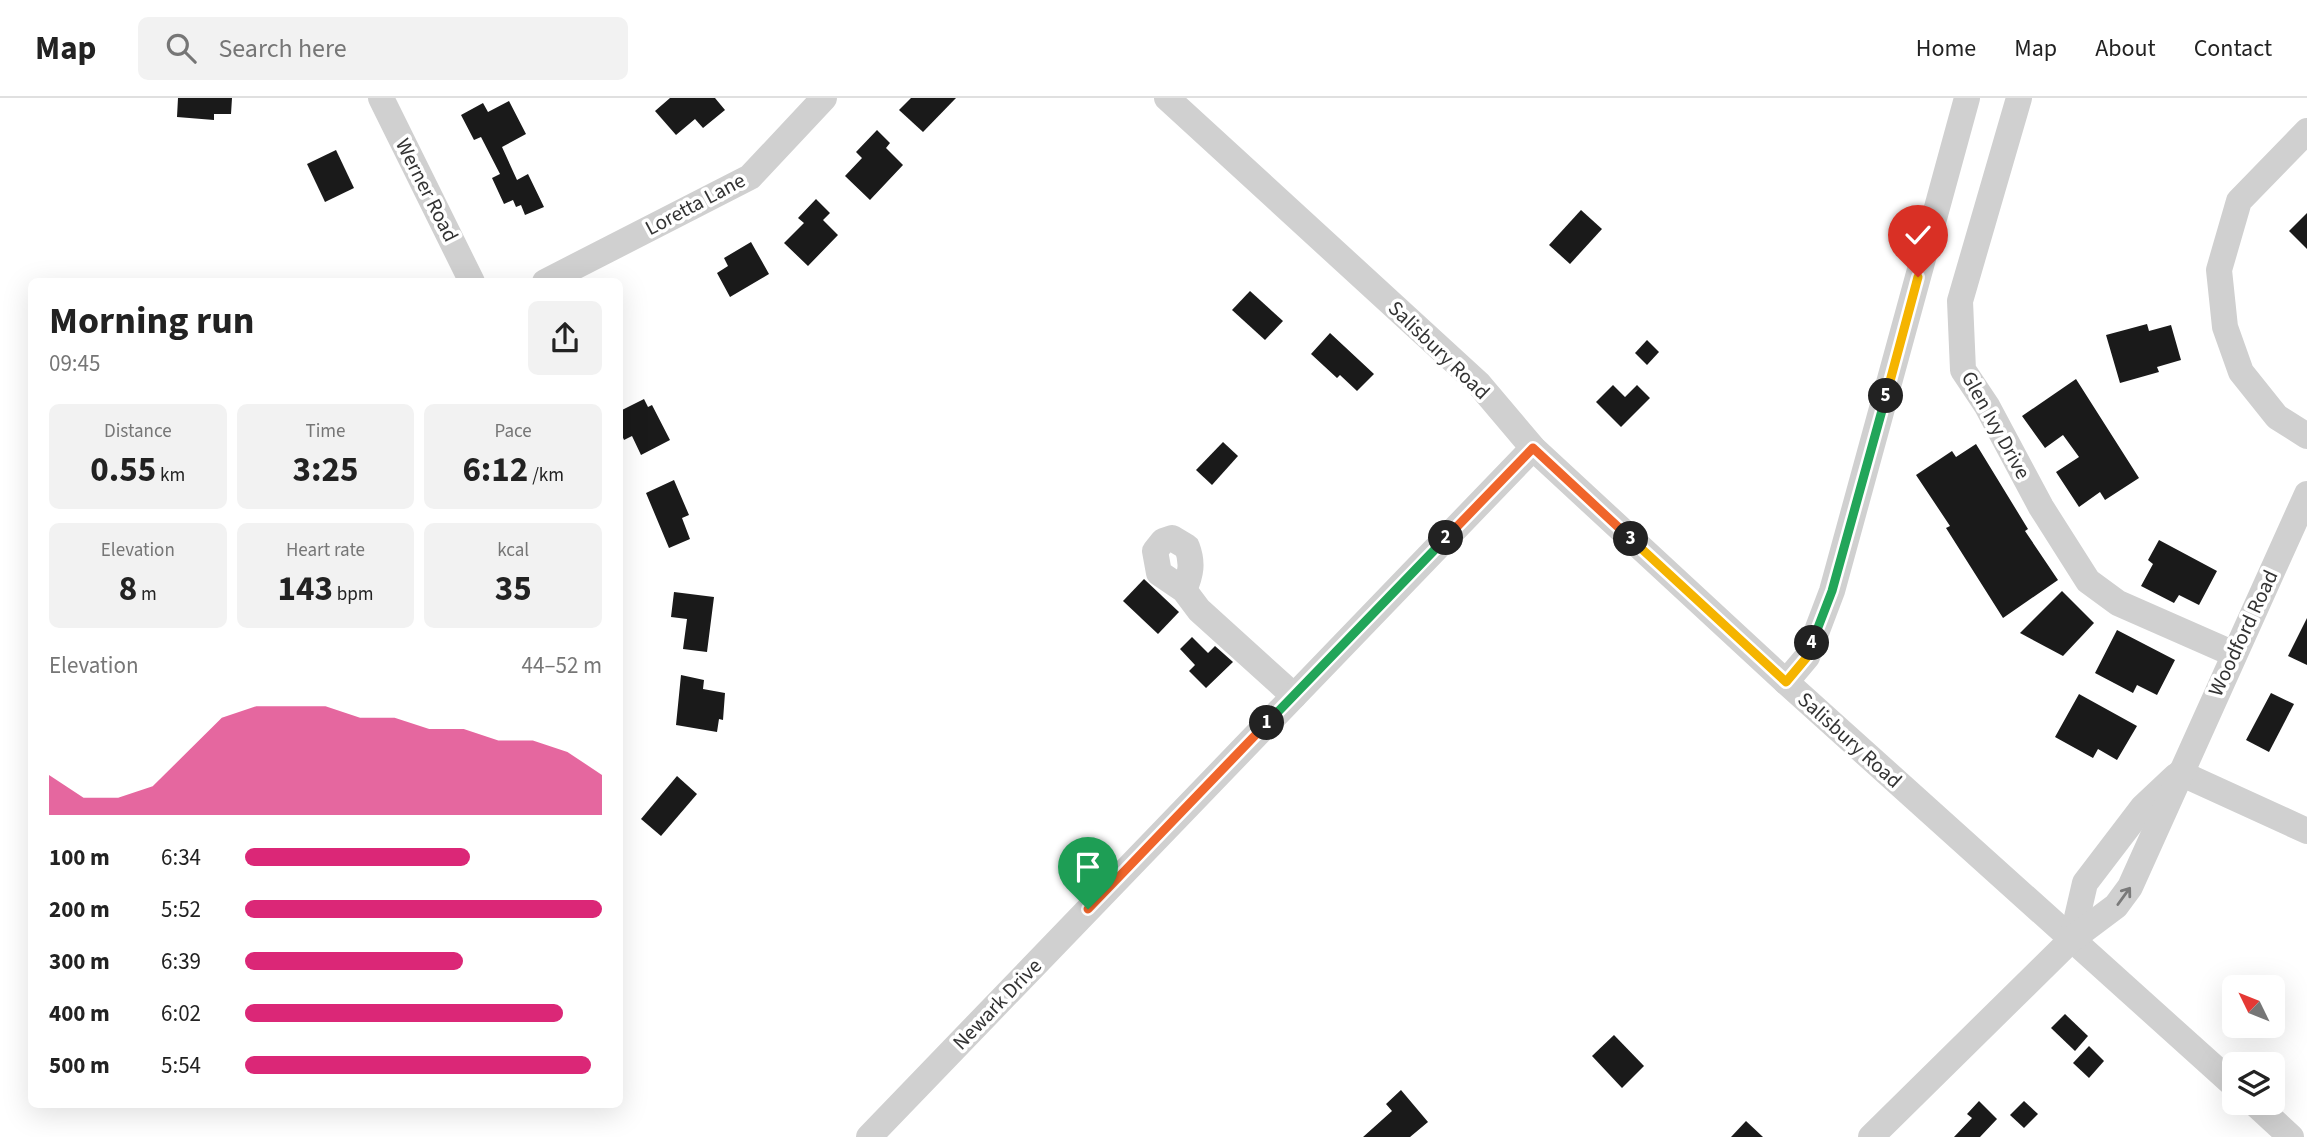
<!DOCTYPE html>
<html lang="en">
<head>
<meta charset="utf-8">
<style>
	:root { --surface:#fff; --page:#f2f2f2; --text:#222; --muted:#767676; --line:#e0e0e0; --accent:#db2777 }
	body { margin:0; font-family:"Source Sans 3",sans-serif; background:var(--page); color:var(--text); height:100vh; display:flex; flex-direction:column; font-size:26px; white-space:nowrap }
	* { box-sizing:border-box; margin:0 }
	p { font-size:23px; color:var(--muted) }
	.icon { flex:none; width:38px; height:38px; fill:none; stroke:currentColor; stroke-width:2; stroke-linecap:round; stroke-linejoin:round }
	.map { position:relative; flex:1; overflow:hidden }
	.details { position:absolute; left:28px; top:180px; width:595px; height:830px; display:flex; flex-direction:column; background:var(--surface); border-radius:10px; box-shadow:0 7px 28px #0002 }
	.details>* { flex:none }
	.needle { width:46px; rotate:313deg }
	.buttons { position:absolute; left:2222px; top:877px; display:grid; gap:14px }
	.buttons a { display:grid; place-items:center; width:63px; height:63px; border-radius:10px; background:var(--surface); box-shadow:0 7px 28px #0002; font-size:35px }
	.pin { position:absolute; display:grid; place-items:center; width:60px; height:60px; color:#fff; margin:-72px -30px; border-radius:50% 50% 50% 0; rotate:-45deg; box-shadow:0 0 7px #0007 }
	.pin .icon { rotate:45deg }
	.km { position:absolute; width:35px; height:35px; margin:-18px; border-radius:50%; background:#222; color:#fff; font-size:19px; line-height:35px; text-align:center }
	.round { display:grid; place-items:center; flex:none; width:74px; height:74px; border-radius:10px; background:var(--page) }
	.headline { display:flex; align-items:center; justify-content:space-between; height:119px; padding:0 21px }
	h1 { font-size:38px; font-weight:700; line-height:52px }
	.stats { display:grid; grid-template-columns:repeat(3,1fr); gap:10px; height:119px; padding:7px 21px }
	.stats div { display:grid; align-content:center; border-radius:10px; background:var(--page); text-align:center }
	.stats b { font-size:35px; font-weight:700 }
	.stats small { font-size:19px; font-weight:400 }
	.stats p { font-size:19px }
	.chart { height:196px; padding:14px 21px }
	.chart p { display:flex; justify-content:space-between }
	.chart svg { width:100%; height:126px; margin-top:7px; fill:var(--accent); opacity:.7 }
	ul { padding:0 21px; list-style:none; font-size:23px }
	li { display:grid; grid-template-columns:112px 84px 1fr; align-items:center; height:52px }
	li i { height:18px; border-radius:9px; background:var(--accent) }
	header { display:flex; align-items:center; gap:42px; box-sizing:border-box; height:98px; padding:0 35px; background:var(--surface); border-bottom:2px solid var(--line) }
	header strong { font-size:33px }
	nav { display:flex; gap:38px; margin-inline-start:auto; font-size:24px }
	.search { width:490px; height:63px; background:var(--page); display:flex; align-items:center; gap:18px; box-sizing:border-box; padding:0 24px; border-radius:10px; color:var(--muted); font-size:26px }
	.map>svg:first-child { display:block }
	.building { fill:#1a1a1a }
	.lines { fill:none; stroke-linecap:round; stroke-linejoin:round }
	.minor { stroke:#d0d0d0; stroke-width:26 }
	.oneway { stroke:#7a7a7a }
	.split-1-casing { stroke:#fff; stroke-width:14 }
	.split-2-casing { stroke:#fff; stroke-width:14 }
	.split-3-casing { stroke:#fff; stroke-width:14 }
	.split-4-casing { stroke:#fff; stroke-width:14 }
	.split-5-casing { stroke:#fff; stroke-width:14 }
	.split-6-casing { stroke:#fff; stroke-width:14 }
	.split-1 { stroke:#f0652b; stroke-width:9 }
	.split-2 { stroke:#22a559; stroke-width:9 }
	.split-3 { stroke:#f0652b; stroke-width:9 }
	.split-4 { stroke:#f5b400; stroke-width:9 }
	.split-5 { stroke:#22a559; stroke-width:9 }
	.split-6 { stroke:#f5b400; stroke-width:9 }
	.labels { text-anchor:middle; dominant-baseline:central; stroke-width:7; stroke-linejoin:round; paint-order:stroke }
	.street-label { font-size:21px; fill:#333; stroke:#fff }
</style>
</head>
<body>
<header>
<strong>Map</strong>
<div class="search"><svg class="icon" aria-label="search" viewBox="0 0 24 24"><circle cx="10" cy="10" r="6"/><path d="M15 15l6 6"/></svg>Search here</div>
<nav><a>Home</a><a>Map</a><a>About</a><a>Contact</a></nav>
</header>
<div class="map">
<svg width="2307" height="1039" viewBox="0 0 2307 1039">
	<rect width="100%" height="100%" fill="#fff"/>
	<g class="building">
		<polygon points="178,0 232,0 231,16 214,16 214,22 177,19"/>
		<polygon points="670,0 715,0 725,12 703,30 695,21 676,37 655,13"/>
		<polygon points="911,0 956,0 923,34 899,12"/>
		<polygon points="509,3 526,36 502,49 517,82 528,76 544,109 525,117 521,107 516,109 513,102 504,106 492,80 500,76 481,39 474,42 461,17 483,5 488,14"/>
		<polygon points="877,32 890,45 886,50 903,67 870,102 845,78 862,60 856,54"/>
		<polygon points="336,52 354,90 325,104 307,66"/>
		<polygon points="816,101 830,115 823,122 838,137 808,168 784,145 804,125 798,120"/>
		<polygon points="1581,112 1602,131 1570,166 1549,147"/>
		<polygon points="2307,115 2307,151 2289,133"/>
		<polygon points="751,144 769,176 730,199 717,175 728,168 724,160"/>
		<polygon points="1250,193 1283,223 1265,242 1232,212"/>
		<polygon points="2147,226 2149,233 2171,227 2181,262 2157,269 2159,274 2120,285 2106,237"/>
		<polygon points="1330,235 1374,276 1357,293 1340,277 1337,280 1311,256"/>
		<polygon points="1647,242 1659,254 1647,267 1635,255"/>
		<polygon points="2076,281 2139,380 2105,402 2100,394 2079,409 2056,374 2079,359 2063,337 2045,350 2022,318"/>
		<polygon points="1613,287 1625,299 1637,287 1650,300 1621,329 1596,304"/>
		<polygon points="644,301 648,309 652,307 670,342 641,357 632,338 624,342 620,333 620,313"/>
		<polygon points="1223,344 1238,358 1212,387 1196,372"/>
		<polygon points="1976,346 2028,431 2025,433 2058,482 2003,520 1946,430 1950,428 1916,377 1952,353 1956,359"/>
		<polygon points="674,382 689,417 682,420 690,441 669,450 646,395"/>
		<polygon points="2159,442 2217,473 2199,507 2179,497 2174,505 2141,488 2153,466 2148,462"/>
		<polygon points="1144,481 1179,514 1158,536 1123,503"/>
		<polygon points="2062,493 2094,525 2063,558 2020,535"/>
		<polygon points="674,494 714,499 707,554 683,551 687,521 671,519"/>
		<polygon points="2307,520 2307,567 2288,558"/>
		<polygon points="2117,532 2175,562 2157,597 2137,587 2133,595 2095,575"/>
		<polygon points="1192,539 1208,555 1215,548 1233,564 1206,590 1189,573 1195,567 1180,551"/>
		<polygon points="681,577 704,582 703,591 725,595 723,622 719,621 717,634 676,627"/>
		<polygon points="2271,595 2294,606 2269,654 2246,642"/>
		<polygon points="2079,596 2137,628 2117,662 2098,651 2093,660 2055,639"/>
		<polygon points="677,678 697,696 661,738 641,721"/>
		<polygon points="2065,916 2088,938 2075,953 2051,930"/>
		<polygon points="1614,937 1644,968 1622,990 1592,958"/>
		<polygon points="2089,948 2104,963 2089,980 2073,965"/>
		<polygon points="1401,992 1428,1024 1410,1039 1363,1039 1392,1013 1386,1006"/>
		<polygon points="1979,1003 1997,1021 1980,1039 1954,1039 1972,1020 1967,1016"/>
		<polygon points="2024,1003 2038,1016 2024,1030 2010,1017"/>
		<polygon points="1746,1023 1763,1039 1731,1039"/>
	</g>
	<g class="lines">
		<g class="minor">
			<polyline points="381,0 472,184"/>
			<polyline points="1167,0 1478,285 1533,350 1786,584 2235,988"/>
			<polyline points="2019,0 1960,203 1963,272 1987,308 2041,409 2088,483 2118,505 2234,556"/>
			<polyline points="2307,33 2239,103 2219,172 2225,229 2241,274 2277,319 2307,338"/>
			<polyline points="545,184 750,79 824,0"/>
			<path d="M1184,492L1159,475L1155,453L1163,443L1172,440L1187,449C1193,465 1191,476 1184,492L1199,512L1294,598"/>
			<polyline points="1786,584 1807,559 1832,493 1967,0"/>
			<polyline points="2180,675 2307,733"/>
			<polyline points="2072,841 2085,785 2143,709 2176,678"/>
			<polyline points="2253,1004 2291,1039"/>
			<polyline points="869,1039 1533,350"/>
			<polyline points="1871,1039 2072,841 2116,808 2130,789 2307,396"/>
		</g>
	</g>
	<defs><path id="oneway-shaft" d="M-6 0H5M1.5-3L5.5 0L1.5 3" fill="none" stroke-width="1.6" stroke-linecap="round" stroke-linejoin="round" transform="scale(1.75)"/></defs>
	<use class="oneway" href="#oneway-shaft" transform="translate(2124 798) rotate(-54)"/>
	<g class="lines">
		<g class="split-1-casing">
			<polyline id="split-1" points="1088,811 1267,625"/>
		</g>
		<g class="split-2-casing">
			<polyline id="split-2" points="1267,625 1446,440"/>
		</g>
		<g class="split-3-casing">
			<polyline id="split-3" points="1446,440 1533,350 1631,441"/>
		</g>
		<g class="split-4-casing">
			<polyline id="split-4" points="1631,441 1786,584 1807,559 1812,545"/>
		</g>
		<g class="split-5-casing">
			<polyline id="split-5" points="1812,545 1832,493 1886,298"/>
		</g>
		<g class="split-6-casing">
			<polyline id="split-6" points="1886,298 1918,179"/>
		</g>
		<use href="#split-1" class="split-1"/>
		<use href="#split-2" class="split-2"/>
		<use href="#split-3" class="split-3"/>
		<use href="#split-4" class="split-4"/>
		<use href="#split-5" class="split-5"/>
		<use href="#split-6" class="split-6"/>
	</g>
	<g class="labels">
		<g class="street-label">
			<text transform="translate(427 92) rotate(63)">Werner Road</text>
			<text transform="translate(695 106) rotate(-28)">Loretta Lane</text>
			<text transform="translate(1439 252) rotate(44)">Salisbury Road</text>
			<text transform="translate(1996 327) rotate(61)">Glen Ivy Drive</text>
			<text transform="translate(2243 535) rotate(-65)">Woodford Road</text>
			<text transform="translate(1850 642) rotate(42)">Salisbury Road</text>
			<text transform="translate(997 906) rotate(-46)">Newark Drive</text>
		</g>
	</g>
</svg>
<div class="buttons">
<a><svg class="needle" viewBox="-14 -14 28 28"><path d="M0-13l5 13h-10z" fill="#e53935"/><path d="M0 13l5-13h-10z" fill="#767676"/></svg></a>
<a><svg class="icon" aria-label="layers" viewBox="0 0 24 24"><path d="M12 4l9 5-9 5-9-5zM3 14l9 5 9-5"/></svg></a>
</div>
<div class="pin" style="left:1088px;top:811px;background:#1e9e55"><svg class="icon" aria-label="arrive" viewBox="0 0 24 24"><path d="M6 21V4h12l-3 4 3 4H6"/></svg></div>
<div class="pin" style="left:1918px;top:179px;background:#d93025"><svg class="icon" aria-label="check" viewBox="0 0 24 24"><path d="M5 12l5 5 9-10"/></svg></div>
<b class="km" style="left:1267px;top:625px">1</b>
<b class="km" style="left:1446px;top:440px">2</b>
<b class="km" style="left:1631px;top:441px">3</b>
<b class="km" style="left:1812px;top:545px">4</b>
<b class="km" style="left:1886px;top:298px">5</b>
<section class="details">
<div class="headline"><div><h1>Morning run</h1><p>09:45</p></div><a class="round"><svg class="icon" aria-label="share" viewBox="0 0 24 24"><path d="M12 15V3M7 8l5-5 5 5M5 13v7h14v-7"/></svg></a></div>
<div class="stats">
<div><p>Distance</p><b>0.55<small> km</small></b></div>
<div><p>Time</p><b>3:25</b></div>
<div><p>Pace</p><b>6:12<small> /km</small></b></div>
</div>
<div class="stats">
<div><p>Elevation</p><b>8<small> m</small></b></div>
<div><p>Heart rate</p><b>143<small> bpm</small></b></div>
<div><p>kcal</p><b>35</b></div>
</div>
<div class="chart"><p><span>Elevation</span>44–52 m</p>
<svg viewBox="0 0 160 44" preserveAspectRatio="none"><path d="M0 44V30L10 38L20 38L30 34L40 22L50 10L60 6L70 6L80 6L90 10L100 10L110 14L120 14L130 18L140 18L150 22L160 30V44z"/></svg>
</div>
<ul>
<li><b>100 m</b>6:34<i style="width:63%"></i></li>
<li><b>200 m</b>5:52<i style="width:100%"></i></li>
<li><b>300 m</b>6:39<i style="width:61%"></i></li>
<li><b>400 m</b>6:02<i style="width:89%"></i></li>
<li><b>500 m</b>5:54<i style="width:97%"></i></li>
</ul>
</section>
</div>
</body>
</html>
